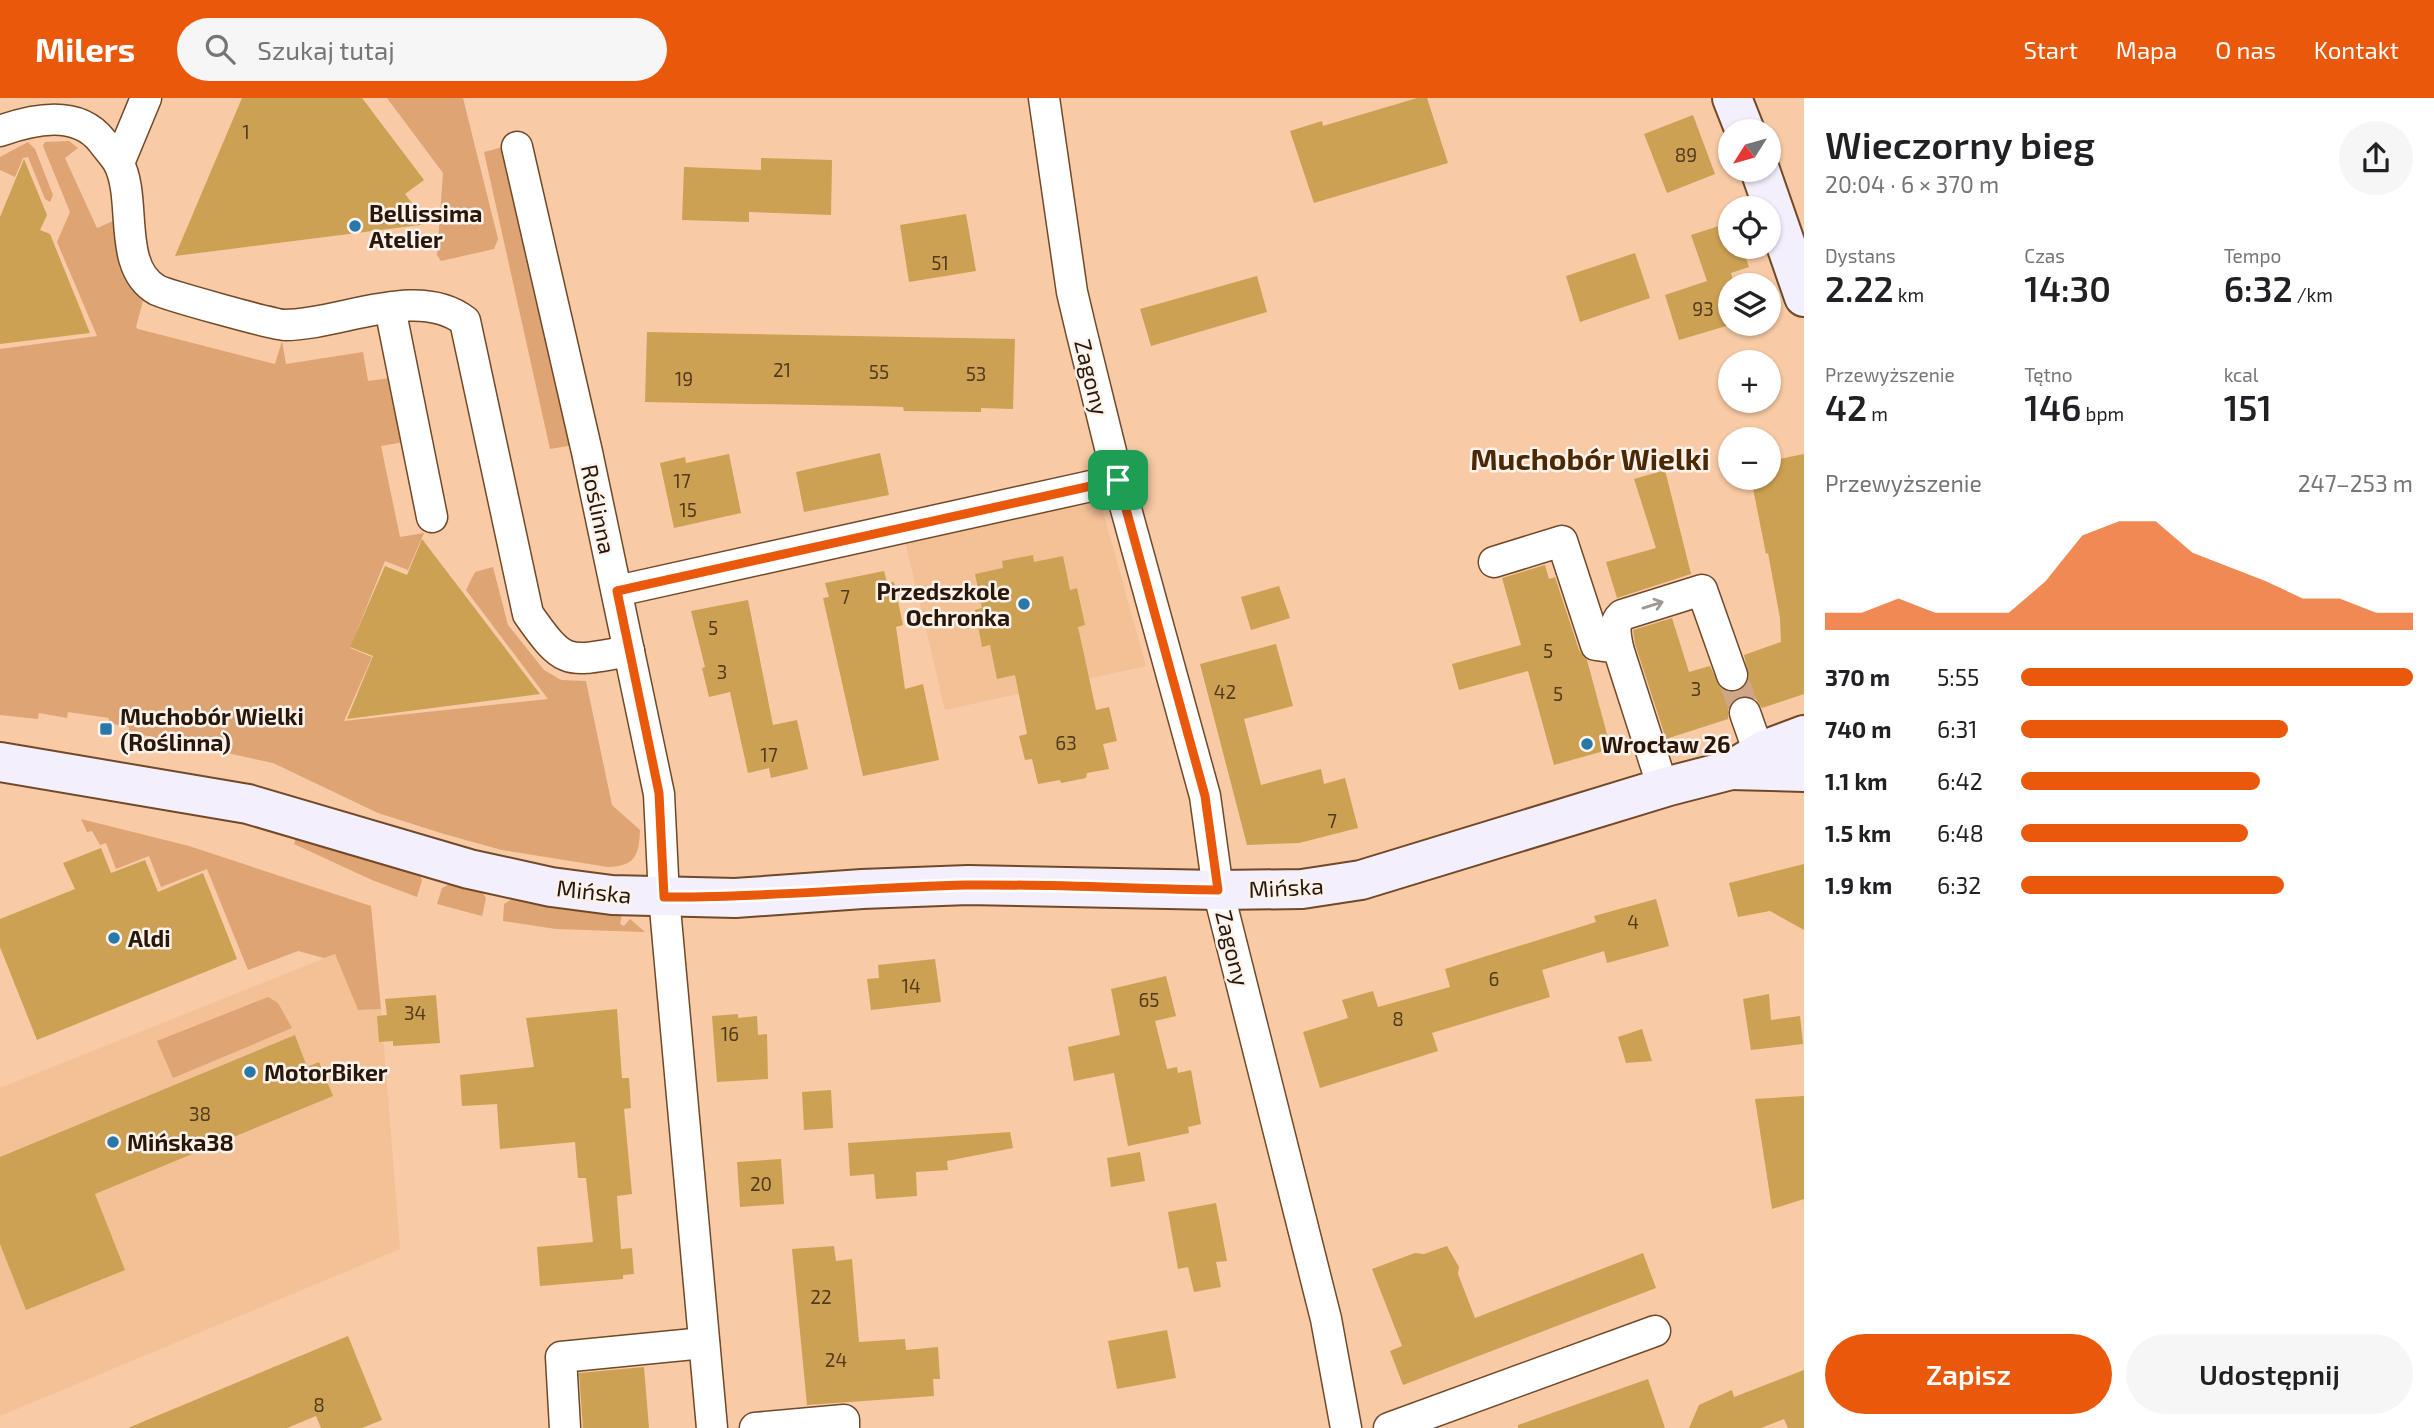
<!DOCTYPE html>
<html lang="pl">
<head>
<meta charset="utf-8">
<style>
	:root { --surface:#fff; --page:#f6f6f6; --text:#202124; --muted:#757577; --accent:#ea580c }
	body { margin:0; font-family:"Exo 2",sans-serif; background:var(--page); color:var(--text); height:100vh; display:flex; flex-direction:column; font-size:26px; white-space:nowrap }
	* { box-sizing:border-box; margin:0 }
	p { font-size:23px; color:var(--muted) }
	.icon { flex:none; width:38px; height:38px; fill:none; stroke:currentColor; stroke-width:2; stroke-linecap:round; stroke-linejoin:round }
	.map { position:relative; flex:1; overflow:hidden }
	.side { display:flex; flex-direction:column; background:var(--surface); width:630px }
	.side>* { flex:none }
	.needle { width:46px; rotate:233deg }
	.controls { position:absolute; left:1718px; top:21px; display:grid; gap:14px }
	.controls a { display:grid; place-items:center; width:63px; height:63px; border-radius:50%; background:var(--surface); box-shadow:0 2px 5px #0004; font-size:35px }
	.pin { position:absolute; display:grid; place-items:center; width:60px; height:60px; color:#fff; margin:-30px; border-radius:14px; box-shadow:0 4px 10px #0006 }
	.round { display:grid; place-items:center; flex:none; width:74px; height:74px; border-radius:37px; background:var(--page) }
	.headline { display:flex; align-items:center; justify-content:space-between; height:119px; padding:0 21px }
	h1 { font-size:38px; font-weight:600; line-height:52px }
	.stats { display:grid; grid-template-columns:repeat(3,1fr); gap:10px; height:119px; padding:7px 21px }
	.stats div { display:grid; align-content:center }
	.stats b { font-size:35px; font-weight:600 }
	.stats small { font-size:19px; font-weight:400 }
	.stats p { font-size:19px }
	.chart { height:196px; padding:14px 21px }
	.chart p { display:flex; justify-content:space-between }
	.chart svg { width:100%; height:126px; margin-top:7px; fill:var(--accent); opacity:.7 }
	.cta { display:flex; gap:14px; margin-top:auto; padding:14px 21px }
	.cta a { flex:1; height:80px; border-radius:42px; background:var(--accent); color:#fff; font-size:28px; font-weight:600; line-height:80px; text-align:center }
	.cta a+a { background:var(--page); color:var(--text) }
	ul { padding:0 21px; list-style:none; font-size:23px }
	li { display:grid; grid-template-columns:112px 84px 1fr; align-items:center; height:52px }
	li i { height:18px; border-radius:9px; background:var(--accent) }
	header { display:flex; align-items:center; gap:42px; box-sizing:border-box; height:98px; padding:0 35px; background:var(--accent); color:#fff }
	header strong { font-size:33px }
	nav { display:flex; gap:38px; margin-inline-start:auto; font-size:24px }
	.search { width:490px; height:63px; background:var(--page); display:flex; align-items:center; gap:18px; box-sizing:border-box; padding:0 24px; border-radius:38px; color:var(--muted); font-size:26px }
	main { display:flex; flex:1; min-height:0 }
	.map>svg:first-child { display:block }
	.built { fill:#f4c096 }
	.green { fill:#dea474 }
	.building { fill:#cda153 }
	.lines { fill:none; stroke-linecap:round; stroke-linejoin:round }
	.street-tunnel { stroke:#cfa686; stroke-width:30; stroke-dasharray:30 15; stroke-linecap:butt }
	.street-casing { stroke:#704928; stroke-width:33 }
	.secondary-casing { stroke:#704928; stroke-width:42 }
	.street { stroke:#fff; stroke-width:30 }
	.secondary { stroke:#f4effd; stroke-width:38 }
	.oneway { stroke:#9f9791 }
	.route-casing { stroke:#fff; stroke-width:14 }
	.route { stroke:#ea580c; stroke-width:9 }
	.poi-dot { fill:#2879aa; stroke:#fdf3ec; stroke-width:2.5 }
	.labels { text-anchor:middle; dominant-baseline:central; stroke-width:5; stroke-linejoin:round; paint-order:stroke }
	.number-label { font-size:19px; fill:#523a1c }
	.poi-label { font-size:23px; font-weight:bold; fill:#29180a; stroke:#fdf3ec; text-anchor:start }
	.street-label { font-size:23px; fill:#29180a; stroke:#fdf3ec }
	.district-label { font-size:30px; font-weight:bold; fill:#4b2702; stroke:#fdf3ec }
</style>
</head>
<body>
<header>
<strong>Milers</strong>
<div class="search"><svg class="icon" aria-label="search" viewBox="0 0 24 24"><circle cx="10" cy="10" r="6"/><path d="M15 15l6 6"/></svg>Szukaj tutaj</div>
<nav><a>Start</a><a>Mapa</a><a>O nas</a><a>Kontakt</a></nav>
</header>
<main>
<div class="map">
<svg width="1804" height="1330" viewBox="0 0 1804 1330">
	<rect width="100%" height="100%" fill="#f8caa5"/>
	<g class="built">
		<polygon points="1100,403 1146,568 945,612 905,443"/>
		<polygon points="335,856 358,912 381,911 400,1151 0,1318 0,990"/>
	</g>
	<g class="green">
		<polygon points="387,0 463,0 498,141 494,151 441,163 437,157 443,75"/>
		<path d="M69,43L78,50L65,60L97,130L118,121C114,154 115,181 143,203L136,229L138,231L275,266L282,243L286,266L363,254L368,283L391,280L404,344L381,348L400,439L424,435L408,472L385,463L350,550L372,559L344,623L548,601L466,492L475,474L493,469L508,527L544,572L561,582L586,583L612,707L640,732C639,758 635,768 608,769L502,752L444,736L378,715L273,665L129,634V629L108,625L109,620L68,614L67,620L39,615L38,621L0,617V251L97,238L57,144L70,114L43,48L45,44Z"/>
		<polygon points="28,44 35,51 53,97 50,104 45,101 28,59 23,60 15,79 0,72 0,59"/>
		<polygon points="503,49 574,347 550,351 484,54"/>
		<polygon points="81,721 189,748 371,808 381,911 358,912 335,856 324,860 298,853 248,872 207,771 161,789 149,758 116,771 106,745 100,747 92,733 87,734"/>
		<polygon points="296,740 370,760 420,778 422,782 417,799 372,782 294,746"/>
		<polygon points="450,786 483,795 486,800 482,818 437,806 442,790"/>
		<polygon points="512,801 622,816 620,826 624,828 630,821 645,834 556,831 503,823 504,806"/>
		<polygon points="268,899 278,905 292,930 173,980 157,943"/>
	</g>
	<g class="building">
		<polygon points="242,0 362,0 424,82 405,96 428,126 175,158"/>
		<polygon points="1417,0 1427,0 1448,65 1314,105 1290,33 1322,23 1323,28"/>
		<polygon points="1693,17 1715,76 1667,95 1644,36"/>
		<polygon points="761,60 832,62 831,117 749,114 749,124 682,122 684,69 761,72"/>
		<polygon points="24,61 47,117 40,132 50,136 90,235 0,246 0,119"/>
		<polygon points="966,116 976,173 909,184 900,127"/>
		<polygon points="1731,124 1731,149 1742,149 1749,169 1731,175 1734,187 1731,187 1733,226 1679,242 1665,197 1707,183 1691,137"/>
		<polygon points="1635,155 1650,200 1580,224 1566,178"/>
		<polygon points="1257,178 1267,214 1151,248 1140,211"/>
		<polygon points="647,234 1015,241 1013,311 981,310 981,314 904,313 903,309 869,308 645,304"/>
		<polygon points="880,355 889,397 804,414 796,374"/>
		<polygon points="729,356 741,415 674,430 660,365 685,359 686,365"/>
		<polygon points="1804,356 1804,596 1762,610 1756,601 1740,598 1731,604 1728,612 1728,621 1666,641 1635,546 1633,532 1672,520 1689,574 1710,568 1721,591 1737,594 1745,589 1749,580 1744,557 1781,544 1780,520 1768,455 1766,456 1751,380 1769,380 1769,363"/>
		<polygon points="1665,372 1691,476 1617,500 1606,464 1656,450 1634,381"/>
		<polygon points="422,441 540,596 347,621 373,558 350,549 385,468 407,477"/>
		<polygon points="1033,457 1034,464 1063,458 1070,492 1077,490 1085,527 1078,529 1096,612 1109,609 1117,643 1103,646 1109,671 1087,675 1086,680 1061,685 1060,682 1038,686 1032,661 1025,662 1019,638 1027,636 1015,577 997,581 990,547 982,549 975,512 982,510 975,476 1003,470 1002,463"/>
		<polygon points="1545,467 1549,481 1555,479 1579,552 1587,562 1611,651 1554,667 1528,573 1459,592 1452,566 1521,547 1502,480"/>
		<polygon points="884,473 887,485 894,484 903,527 896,529 905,591 923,586 939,662 863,678 823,500 829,499 825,485"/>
		<polygon points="1279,488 1290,520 1251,532 1241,499"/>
		<polygon points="748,502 773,627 797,622 808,671 771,680 769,670 748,675 730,594 709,599 702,570 705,569 691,513"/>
		<polygon points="1276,546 1293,608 1244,621 1261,687 1321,671 1324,686 1345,680 1358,730 1299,745 1247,747 1200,566"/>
		<polygon points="101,750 111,775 145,762 158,794 203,775 237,861 37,942 0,849 0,821 75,791 63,765"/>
		<polygon points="1804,766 1804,832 1770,813 1738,819 1729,785"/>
		<polygon points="1656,801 1669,848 1607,865 1604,853 1542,872 1550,899 1432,935 1438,953 1320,990 1303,934 1348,920 1342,902 1373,893 1378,909 1450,889 1445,871 1596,824 1594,818"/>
		<polygon points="935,861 941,904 871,912 867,881 879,880 878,867"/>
		<polygon points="1166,878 1176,918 1155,923 1167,971 1177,969 1178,975 1191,972 1201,1026 1188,1029 1189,1035 1128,1048 1114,975 1074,983 1068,949 1120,937 1111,891"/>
		<polygon points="1769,896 1771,922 1800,918 1803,946 1751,952 1743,901"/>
		<polygon points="436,897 440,945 393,948 393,943 379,944 377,918 387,917 385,901"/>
		<polygon points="617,911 622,980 629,980 631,1010 624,1011 632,1096 617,1098 621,1151 632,1150 634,1176 623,1177 623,1181 540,1188 537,1149 593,1144 586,1080 578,1080 575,1044 500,1051 497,1006 462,1008 460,977 534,969 526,920"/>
		<polygon points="738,916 738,920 757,918 758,937 767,936 768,981 717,984 712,918"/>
		<polygon points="1642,931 1652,963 1626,965 1618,939"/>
		<polygon points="295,937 307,969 319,964 333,998 95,1096 125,1172 26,1212 0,1146 0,1059"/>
		<polygon points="831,992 833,1030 804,1032 802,994"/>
		<polygon points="1804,998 1804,1101 1772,1111 1755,1001"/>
		<polygon points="1010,1034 1013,1050 947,1063 948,1072 916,1074 917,1098 876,1101 874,1076 850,1078 848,1045"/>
		<polygon points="1140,1054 1145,1083 1111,1089 1107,1060"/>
		<polygon points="781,1061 784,1106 740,1109 737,1064"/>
		<polygon points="1216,1105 1227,1163 1216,1164 1221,1189 1194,1194 1188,1169 1178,1171 1168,1114"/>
		<polygon points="834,1148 836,1163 852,1161 859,1244 905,1241 906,1252 938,1249 940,1281 933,1281 934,1298 807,1307 792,1151"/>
		<polygon points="1447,1148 1459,1169 1458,1176 1475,1220 1643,1155 1656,1190 1403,1287 1390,1253 1402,1248 1372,1171 1415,1155 1424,1156"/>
		<polygon points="1167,1232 1176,1280 1117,1291 1108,1243"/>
		<polygon points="348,1238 382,1322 362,1330 321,1330 316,1318 287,1330 128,1330"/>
		<polygon points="644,1269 649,1330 583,1330 579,1275"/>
		<polygon points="1804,1272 1804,1330 1788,1330 1784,1321 1761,1330 1689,1330 1699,1307 1732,1292 1734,1299"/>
		<polygon points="1648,1281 1665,1330 1518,1330 1518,1327"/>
	</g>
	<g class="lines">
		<polyline class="street-tunnel" points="1732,577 1745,615"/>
		<g class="street-casing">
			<g id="street">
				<polyline points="1044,0 1072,194 1081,232 1118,382 1205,698 1218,792 1326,1221 1346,1330"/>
				<path d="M0,33C33,21 77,11 102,43C107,50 114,57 118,64C138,100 116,169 157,192C167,197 274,227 285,227C340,227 417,186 465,223L528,516C565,569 567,564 629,553"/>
				<polyline points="517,49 587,354 659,696 664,799 712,1330"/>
				<polyline points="119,65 146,0"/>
				<polyline points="390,210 432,419"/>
				<polyline points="1494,464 1562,443 1596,547 1618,550 1663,690"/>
				<polyline points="617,493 1118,382"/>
				<path d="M1618,550C1616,538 1612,526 1622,517L1702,492L1732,577"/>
				<polyline points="1745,615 1759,655"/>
				<polyline points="565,1330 561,1259 704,1245"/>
				<polyline points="755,1330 844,1322 844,1330"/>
				<polyline points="1389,1330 1655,1233"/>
			</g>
		</g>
		<g class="secondary-casing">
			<g id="secondary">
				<polyline points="1732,0 1745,33"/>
				<polyline points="1760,72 1804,199"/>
				<polyline points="0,664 248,706 469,771 551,789 612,797 735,800 862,791 968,787 1218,792 1302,791 1361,782 1669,688 1731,672 1764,652 1804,637"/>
				<polyline points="1731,672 1804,674"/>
			</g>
		</g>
		<use href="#street" class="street"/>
		<use href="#secondary" class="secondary"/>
	</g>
	<defs><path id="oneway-shaft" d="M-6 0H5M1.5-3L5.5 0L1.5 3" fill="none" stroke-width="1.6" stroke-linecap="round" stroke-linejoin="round" transform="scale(1.75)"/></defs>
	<use class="oneway" href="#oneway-shaft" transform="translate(1653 507) rotate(-17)"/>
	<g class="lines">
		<g class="route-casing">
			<path id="route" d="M1118,382L1205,698L1218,792C1135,791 1051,786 967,787C866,789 765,800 664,799L659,695L617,493Z"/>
		</g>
		<use href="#route" class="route"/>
	</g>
	<g class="poi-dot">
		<circle cx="355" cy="128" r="7"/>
		<circle cx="1024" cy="506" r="7"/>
		<rect x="99" y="624" width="14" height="14" rx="3.5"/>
		<circle cx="1587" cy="646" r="7"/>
		<circle cx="114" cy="840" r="7"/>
		<circle cx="250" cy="974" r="7"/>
		<circle cx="113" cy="1044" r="7"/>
	</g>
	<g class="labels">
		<g class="number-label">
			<text x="246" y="33">1</text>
			<text x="1686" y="56">89</text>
			<text x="940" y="164">51</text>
			<text x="1703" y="210">93</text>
			<text x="782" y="271">21</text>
			<text x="879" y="273">55</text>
			<text x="976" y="275">53</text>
			<text x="684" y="280">19</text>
			<text x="682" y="382">17</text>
			<text x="688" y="411">15</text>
			<text x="845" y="498">7</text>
			<text x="713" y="529">5</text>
			<text x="1548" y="552">5</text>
			<text x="722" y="573">3</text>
			<text x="1696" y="590">3</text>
			<text x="1225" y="593">42</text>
			<text x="1558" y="595">5</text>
			<text x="1066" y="644">63</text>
			<text x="769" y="656">17</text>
			<text x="1332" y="722">7</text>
			<text x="1633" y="823">4</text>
			<text x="1494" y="880">6</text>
			<text x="911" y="887">14</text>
			<text x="1149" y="901">65</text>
			<text x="415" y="914">34</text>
			<text x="1398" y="920">8</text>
			<text x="730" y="935">16</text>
			<text x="200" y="1015">38</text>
			<text x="761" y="1085">20</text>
			<text x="821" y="1198">22</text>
			<text x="836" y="1261">24</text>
			<text x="319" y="1306">8</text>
		</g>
		<g class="poi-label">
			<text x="369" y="115">Bellissima<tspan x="369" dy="26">Atelier</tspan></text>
			<text x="1010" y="493" text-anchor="end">Przedszkole<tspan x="1010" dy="26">Ochronka</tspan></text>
			<text x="120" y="618">Muchobór Wielki<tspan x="120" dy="26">(Roślinna)</tspan></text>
			<text x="1601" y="646">Wrocław 26</text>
			<text x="128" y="840">Aldi</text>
			<text x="264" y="974">MotorBiker</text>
			<text x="127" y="1044">Mińska38</text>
		</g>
		<g class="street-label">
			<text transform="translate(1092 279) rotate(76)">Zagony</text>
			<text transform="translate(599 411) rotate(78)">Roślinna</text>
			<text transform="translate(1286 789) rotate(-3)">Mińska</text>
			<text transform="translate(594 793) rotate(6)">Mińska</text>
			<text transform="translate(1233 850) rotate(76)">Zagony</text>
		</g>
		<g class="district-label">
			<text x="1590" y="360">Muchobór Wielki</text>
		</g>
	</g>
</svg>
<div class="controls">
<a><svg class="needle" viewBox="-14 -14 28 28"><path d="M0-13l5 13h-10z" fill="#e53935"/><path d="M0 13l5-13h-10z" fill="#757577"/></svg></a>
<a><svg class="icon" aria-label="locate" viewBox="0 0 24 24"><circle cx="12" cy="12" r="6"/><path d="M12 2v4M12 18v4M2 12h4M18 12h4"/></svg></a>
<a><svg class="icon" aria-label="layers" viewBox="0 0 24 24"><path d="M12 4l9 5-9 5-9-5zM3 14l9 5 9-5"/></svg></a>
<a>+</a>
<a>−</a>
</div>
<div class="pin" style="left:1118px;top:382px;background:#1e9e55"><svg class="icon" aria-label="arrive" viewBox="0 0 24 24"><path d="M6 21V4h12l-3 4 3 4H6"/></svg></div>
</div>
<section class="side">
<div class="headline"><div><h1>Wieczorny bieg</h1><p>20:04 · 6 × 370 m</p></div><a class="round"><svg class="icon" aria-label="share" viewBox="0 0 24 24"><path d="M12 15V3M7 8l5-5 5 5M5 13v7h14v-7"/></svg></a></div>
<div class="stats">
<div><p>Dystans</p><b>2.22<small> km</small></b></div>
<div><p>Czas</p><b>14:30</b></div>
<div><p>Tempo</p><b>6:32<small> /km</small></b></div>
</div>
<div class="stats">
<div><p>Przewyższenie</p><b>42<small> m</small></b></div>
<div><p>Tętno</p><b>146<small> bpm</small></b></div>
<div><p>kcal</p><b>151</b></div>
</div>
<div class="chart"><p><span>Przewyższenie</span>247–253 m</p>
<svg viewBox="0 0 160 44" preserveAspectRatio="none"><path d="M0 44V38L10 38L20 33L30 38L40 38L50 38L60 27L70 11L80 6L90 6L100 17L110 22L120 27L130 33L140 33L150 38L160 38V44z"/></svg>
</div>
<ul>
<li><b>370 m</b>5:55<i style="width:100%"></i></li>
<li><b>740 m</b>6:31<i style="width:68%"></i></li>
<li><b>1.1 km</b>6:42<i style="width:61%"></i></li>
<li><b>1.5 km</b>6:48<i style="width:58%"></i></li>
<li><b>1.9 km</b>6:32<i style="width:67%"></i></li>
</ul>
<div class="cta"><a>Zapisz</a><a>Udostępnij</a></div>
</section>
</main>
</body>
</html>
